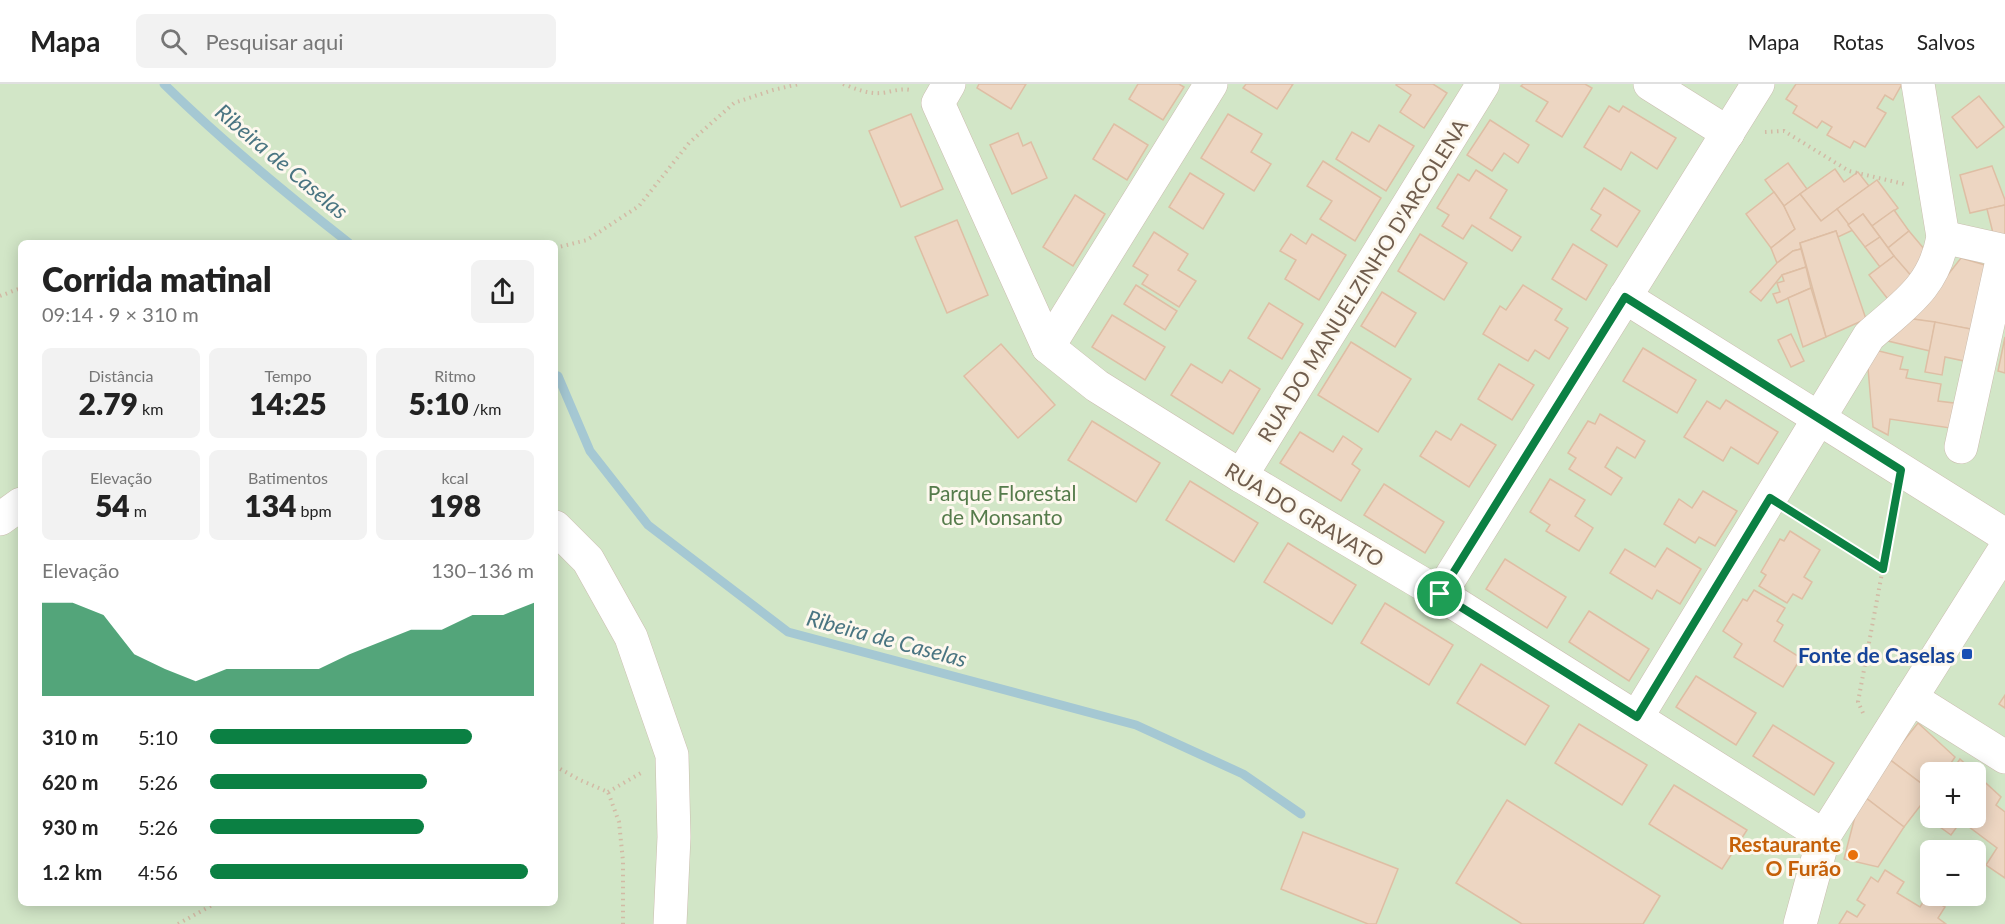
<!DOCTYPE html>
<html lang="pt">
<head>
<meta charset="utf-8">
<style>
	:root { --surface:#fff; --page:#f2f2f2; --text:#222; --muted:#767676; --line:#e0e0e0; --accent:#0b8043 }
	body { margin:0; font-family:Lato,sans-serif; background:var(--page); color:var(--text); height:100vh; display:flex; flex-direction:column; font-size:22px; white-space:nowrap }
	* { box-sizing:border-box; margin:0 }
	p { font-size:20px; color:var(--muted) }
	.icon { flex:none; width:33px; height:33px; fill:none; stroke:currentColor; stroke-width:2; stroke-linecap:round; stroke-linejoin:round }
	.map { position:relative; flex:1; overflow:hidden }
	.sheet { position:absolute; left:18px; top:156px; width:540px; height:666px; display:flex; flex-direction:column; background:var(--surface); border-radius:9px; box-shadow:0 3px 15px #0003 }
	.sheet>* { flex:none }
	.fabs { position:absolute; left:1920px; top:678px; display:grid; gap:12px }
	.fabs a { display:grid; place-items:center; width:66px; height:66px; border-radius:9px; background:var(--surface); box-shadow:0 3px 15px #0003; font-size:30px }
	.pin { position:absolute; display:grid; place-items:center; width:51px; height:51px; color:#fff; margin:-26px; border:3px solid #fff; border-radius:50%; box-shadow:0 2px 6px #0007 }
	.round { display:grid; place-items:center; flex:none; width:63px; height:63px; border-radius:9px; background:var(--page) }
	.summary { display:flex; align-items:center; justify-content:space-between; height:102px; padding:0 24px }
	h1 { font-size:33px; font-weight:800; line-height:45px }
	.stats { display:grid; grid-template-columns:repeat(3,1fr); gap:9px; height:102px; padding:6px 24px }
	.stats div { display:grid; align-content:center; border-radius:9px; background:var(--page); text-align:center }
	.stats b { font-size:30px; font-weight:800 }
	.stats small { font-size:16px; font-weight:400 }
	.stats p { font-size:16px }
	.chart { height:168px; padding:12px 24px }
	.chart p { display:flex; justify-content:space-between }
	.chart svg { width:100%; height:108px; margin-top:6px; fill:var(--accent); opacity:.7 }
	ul { padding:0 24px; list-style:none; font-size:20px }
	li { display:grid; grid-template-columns:96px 72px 1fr; align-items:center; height:45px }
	li i { height:15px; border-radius:8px; background:var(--accent) }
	header { display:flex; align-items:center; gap:36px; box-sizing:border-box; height:84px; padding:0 30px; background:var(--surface); border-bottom:2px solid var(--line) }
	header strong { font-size:28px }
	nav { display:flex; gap:33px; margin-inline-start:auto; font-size:21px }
	.search { width:420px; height:54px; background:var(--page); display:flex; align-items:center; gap:15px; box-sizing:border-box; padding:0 21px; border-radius:9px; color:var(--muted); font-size:22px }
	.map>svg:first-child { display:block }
	.green { fill:#d2e6c7; fill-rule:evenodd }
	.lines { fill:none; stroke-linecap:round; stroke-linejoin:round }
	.stream { stroke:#a5c8d3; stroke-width:9 }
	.building { fill:#edd6c2; stroke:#debea4; stroke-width:1.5 }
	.minor-casing { stroke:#cbbdaf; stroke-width:34 }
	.path { stroke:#d2baa5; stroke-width:4; stroke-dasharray:1.5 4.5; stroke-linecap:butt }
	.minor { stroke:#fff; stroke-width:33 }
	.route-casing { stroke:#fff; stroke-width:12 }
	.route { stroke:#0b8043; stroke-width:8 }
	.transit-dot { fill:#1a4fb4; stroke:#fdf8ee; stroke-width:2 }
	.food-dot { fill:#e8710a; stroke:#fdf8ee; stroke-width:2 }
	.labels { text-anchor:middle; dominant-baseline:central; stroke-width:6; stroke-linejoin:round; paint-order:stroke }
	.street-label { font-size:21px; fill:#715e4e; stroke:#fdf8ee }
	.park-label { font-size:21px; fill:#557b4b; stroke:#fdf8ee }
	.transit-label { font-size:21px; font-weight:bold; fill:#164399; stroke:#fdf8ee; text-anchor:end }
	.food-label { font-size:21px; font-weight:bold; fill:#c56008; stroke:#fdf8ee; text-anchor:end }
	.water-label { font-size:22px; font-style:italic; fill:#4a7582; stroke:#fdf8ee }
</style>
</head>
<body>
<header>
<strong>Mapa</strong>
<div class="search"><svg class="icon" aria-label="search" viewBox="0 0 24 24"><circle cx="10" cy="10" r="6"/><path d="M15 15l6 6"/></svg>Pesquisar aqui</div>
<nav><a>Mapa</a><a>Rotas</a><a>Salvos</a></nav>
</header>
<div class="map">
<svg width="2005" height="840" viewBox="0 0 2005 840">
	<rect width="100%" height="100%" fill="#faf4e8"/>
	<path class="green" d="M0,0H2005V840H0ZM21,159H555V819H21ZM1930,688H1976V734H1930ZM1930,766H1976V812H1930Z"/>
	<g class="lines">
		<g class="stream">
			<path d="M164,0C222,57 285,109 349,159"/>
			<polyline points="555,291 558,292 590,367 648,441 788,548 1136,641 1243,690 1301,730"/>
		</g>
	</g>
	<g class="building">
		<polygon points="979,0 1026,0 1011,25 977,4"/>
		<polygon points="1138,0 1179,0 1184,3 1163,36 1129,15"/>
		<polygon points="1246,0 1293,0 1277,25 1243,4"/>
		<polygon points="1397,0 1433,0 1447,9 1424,44 1400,28 1411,11 1396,1"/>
		<polygon points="1523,0 1585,0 1592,4 1562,53 1536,37 1548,18 1521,2"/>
		<polygon points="1796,0 1902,0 1893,16 1885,11 1877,24 1886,29 1865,63 1854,57 1850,64 1827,51 1832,43 1822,37 1817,44 1793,29 1797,22 1786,15"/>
		<polygon points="1979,12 2004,43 1977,64 1952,33"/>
		<polygon points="1609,22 1619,28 1623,22 1676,54 1657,85 1631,68 1621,86 1584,63"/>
		<polygon points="911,30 943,105 901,123 869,47"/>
		<polygon points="1228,30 1262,50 1251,68 1271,80 1254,107 1201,74"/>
		<polygon points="1490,36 1529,61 1518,79 1504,69 1492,87 1467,71"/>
		<polygon points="1114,40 1148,61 1127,96 1093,75"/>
		<polygon points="1379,41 1414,62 1386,107 1336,75 1352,48 1369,58"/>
		<polygon points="1018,49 1023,62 1031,58 1047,94 1012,110 990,61"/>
		<polygon points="1323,77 1381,114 1355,157 1320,135 1332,117 1307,102"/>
		<polygon points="1788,79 1807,105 1784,122 1765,96"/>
		<polygon points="1992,82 2005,116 2005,121 1970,129 1960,91"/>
		<polygon points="1835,85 1844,98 1858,88 1869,102 1821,137 1800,110"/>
		<polygon points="1476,86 1507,106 1490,134 1521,153 1512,167 1472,141 1463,155 1442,142 1449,131 1437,124 1458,90 1469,97"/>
		<polygon points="1190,89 1224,110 1203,145 1169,123"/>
		<polygon points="1877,96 1898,124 1872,142 1863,130 1848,141 1837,125"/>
		<polygon points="1604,104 1640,127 1617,163 1591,146 1601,131 1591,125"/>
		<polygon points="1774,108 1784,122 1795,145 1771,164 1746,130"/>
		<polygon points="1800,110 1821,137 1837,125 1853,146 1838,153 1836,147 1800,159 1801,165 1793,167 1777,179 1771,164 1795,145 1784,122"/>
		<polygon points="1075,111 1105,130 1073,182 1043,163"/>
		<polygon points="2005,121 2005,153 1994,153 1987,125"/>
		<polygon points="1894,126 1909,147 1888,164 1872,142"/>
		<polygon points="1863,130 1880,153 1865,163 1848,141"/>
		<polygon points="957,136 988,211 947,229 915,153"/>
		<polygon points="1836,147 1866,235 1826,253 1800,159"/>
		<polygon points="1909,147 1930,172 1914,195 1902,184 1888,164"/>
		<polygon points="1154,148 1188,170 1178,186 1196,197 1179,223 1142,200 1148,191 1133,182"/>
		<polygon points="1291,150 1306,160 1312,150 1346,171 1319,216 1285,195 1296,176 1280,167"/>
		<polygon points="1420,150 1467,179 1444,216 1398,187"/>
		<polygon points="1880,153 1894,172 1880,183 1865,163"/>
		<polygon points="1573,160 1607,181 1586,216 1552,195"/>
		<polygon points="1801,165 1806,183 1782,191 1761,217 1750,208 1777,179 1793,167"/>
		<polygon points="1894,172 1914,195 1891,219 1869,191"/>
		<polygon points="1961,174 1992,183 1976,246 1913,235"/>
		<polygon points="1806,183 1811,204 1777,219 1773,210 1780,208 1777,199 1784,197 1782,191"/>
		<polygon points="1136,201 1177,227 1165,246 1124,220"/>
		<polygon points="1523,201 1562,225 1555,236 1568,244 1549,275 1535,266 1528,277 1483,250 1500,222 1506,226"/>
		<polygon points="1811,204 1826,253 1803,263 1788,214"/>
		<polygon points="1382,208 1416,229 1395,263 1361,242"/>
		<polygon points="1269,219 1303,240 1282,275 1248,254"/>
		<polygon points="1112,231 1165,263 1145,296 1092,263"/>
		<polygon points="1913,235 1935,238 1930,267 1888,257"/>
		<polygon points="1935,238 1976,246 1969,278 1945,273 1942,291 1925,288"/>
		<polygon points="1791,250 1804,277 1791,283 1778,256"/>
		<polygon points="2005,253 2005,289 1998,287"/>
		<polygon points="1351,258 1411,295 1378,348 1318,311"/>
		<polygon points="1001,260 1055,321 1018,354 964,292"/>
		<polygon points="1643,264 1696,296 1677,329 1623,297"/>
		<polygon points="1875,266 1903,273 1900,285 1908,286 1906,294 1941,300 1938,317 1962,320 1957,345 1890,335 1888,351 1873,343 1868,284"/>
		<polygon points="1191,280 1222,299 1230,286 1260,305 1233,350 1171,311"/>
		<polygon points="1499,280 1534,301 1512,336 1478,315"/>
		<polygon points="1726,316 1778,348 1758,380 1731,363 1723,377 1684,353 1707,317 1720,325"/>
		<polygon points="1600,330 1645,357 1635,374 1617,363 1605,383 1622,394 1611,411 1569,385 1576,374 1568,369 1588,337 1595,340"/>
		<polygon points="1092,337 1160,379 1136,418 1068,376"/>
		<polygon points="1461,340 1496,361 1469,403 1420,372 1436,347 1451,356"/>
		<polygon points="1300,348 1333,368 1343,352 1362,365 1352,380 1360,386 1341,417 1280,379"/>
		<polygon points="1550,395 1585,416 1575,432 1593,444 1579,467 1546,447 1550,441 1530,428"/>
		<polygon points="1190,397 1258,439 1234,478 1166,436"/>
		<polygon points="1384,400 1444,438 1425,469 1364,431"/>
		<polygon points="1703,407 1737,427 1715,462 1699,453 1695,459 1664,440 1679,415 1692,424"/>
		<polygon points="1790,447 1820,466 1804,493 1812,498 1802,515 1793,510 1787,519 1759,502 1766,491 1761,488 1780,455 1784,457"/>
		<polygon points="1288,459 1356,501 1332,540 1264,498"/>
		<polygon points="1667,464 1701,485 1680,520 1657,506 1652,515 1610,489 1625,465 1655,483"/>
		<polygon points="1505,475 1566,513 1547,544 1486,505"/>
		<polygon points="1754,506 1785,524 1777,537 1783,541 1774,557 1801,574 1783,603 1734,573 1742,560 1723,547 1743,515 1747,517"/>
		<polygon points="1385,519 1453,561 1429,601 1361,559"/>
		<polygon points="1589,527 1649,565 1629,597 1569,558"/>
		<polygon points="1481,580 1549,622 1525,661 1457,619"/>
		<polygon points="1696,592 1756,629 1736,661 1676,623"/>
		<polygon points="2005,611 2005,624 1999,620"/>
		<polygon points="1918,639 1955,673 1945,688 1930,688 1930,706 1889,675"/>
		<polygon points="1579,640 1647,681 1622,721 1555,679"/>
		<polygon points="1773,641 1834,679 1814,711 1753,672"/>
		<polygon points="1889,675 1930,706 1930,709 1904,743 1862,711"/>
		<polygon points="1960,675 1974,688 1951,688"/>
		<polygon points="1976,690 2001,713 1996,721 2005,728 2005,794 1986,781 1997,764 1961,737 1951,751 1922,730 1930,717 1930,734 1976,734"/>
		<polygon points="1674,701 1747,746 1722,785 1649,740"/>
		<polygon points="1862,711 1904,743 1878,783 1844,775 1859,717"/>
		<polygon points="1507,716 1660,812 1643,840 1522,840 1456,799"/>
		<polygon points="1303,748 1398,785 1376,840 1368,840 1281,805"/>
		<polygon points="1885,786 1904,798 1897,809 1920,823 1927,812 1945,823 1938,834 1946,840 1839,840 1847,827 1857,833 1865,821 1857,816 1871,793 1878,798"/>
	</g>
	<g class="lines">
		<g class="minor-casing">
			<g id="minor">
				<polyline points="949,0 938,19 1048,263 1097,302 1241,392 1440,510 1824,752"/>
				<polyline points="1650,0 1728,49"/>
				<polyline points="1943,153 2005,167"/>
				<polyline points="1625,213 2005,451"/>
				<polyline points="1048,263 1211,0"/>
				<polyline points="1961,363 2004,167"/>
				<polyline points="1241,392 1483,0"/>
				<polyline points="0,435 21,420"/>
				<polyline points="555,443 588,476 631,553 672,671 674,753 670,840"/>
				<polyline points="1440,510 1758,0"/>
				<polyline points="1911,614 2005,673"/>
				<path d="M1637,633L1869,252C1905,220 1934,203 1943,153L1918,0"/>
				<polyline points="1800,840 1824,752 2005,465"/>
			</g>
		</g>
		<g class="path">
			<path d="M843,0C856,5 868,10 881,9C891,8 900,4 910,6"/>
			<polyline points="1765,48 1784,47 1849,87 1904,100"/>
			<polyline points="555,164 587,156 639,122 689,59 734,19 773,6 799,0"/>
			<polyline points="0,212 21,204"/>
			<polyline points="1796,431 1883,485"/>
			<polyline points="1863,629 1858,618 1895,419"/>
			<polyline points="555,682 580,696 608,708 619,738 623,777 623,840"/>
			<polyline points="608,708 641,689"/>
			<polyline points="178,840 216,819"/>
		</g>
		<use href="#minor" class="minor"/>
	</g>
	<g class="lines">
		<g class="route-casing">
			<polygon id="route" points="1625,213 1901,386 1883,485 1770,414 1637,633 1440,510"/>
		</g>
		<use href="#route" class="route"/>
	</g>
	<rect class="transit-dot" x="1961" y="564" width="12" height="12" rx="3"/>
	<circle class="food-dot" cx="1853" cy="771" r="6"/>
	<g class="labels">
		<g class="street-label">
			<text transform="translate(1362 196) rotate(-58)">RUA DO MANUELZINHO D'ARCOLENA</text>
			<text transform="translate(1305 430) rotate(31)">RUA DO GRAVATO</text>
		</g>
		<g class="park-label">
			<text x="1002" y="408">Parque Florestal<tspan x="1002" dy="24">de Monsanto</tspan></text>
		</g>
		<g class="transit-label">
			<text x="1955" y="570">Fonte de Caselas</text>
		</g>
		<g class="food-label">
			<text x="1841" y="759">Restaurante<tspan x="1841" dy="24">O Furão</tspan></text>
		</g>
		<g class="water-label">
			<text transform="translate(282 77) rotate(40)">Ribeira de Caselas</text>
			<text transform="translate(887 554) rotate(15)">Ribeira de Caselas</text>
		</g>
	</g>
</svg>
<div class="fabs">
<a>+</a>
<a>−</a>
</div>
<div class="pin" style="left:1440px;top:510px;background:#1e9e55"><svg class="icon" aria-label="arrive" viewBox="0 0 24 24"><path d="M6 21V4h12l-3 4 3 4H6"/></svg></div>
<section class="sheet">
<div class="summary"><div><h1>Corrida matinal</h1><p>09:14 · 9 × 310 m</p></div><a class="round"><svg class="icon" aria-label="share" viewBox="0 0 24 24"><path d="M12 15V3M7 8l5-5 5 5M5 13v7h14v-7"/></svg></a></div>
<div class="stats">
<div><p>Distância</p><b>2.79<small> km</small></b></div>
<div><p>Tempo</p><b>14:25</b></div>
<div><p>Ritmo</p><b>5:10<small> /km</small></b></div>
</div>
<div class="stats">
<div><p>Elevação</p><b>54<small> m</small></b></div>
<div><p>Batimentos</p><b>134<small> bpm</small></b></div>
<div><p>kcal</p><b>198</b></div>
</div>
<div class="chart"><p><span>Elevação</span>130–136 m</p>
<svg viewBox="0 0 160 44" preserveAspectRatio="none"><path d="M0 44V6L10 6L20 11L30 27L40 33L50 38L60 33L70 33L80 33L90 33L100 27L110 22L120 17L130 17L140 11L150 11L160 6V44z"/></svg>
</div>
<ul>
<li><b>310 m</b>5:10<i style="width:81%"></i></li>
<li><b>620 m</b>5:26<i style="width:67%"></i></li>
<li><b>930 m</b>5:26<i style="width:66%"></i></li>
<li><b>1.2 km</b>4:56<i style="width:98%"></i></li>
</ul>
</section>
</div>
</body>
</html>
